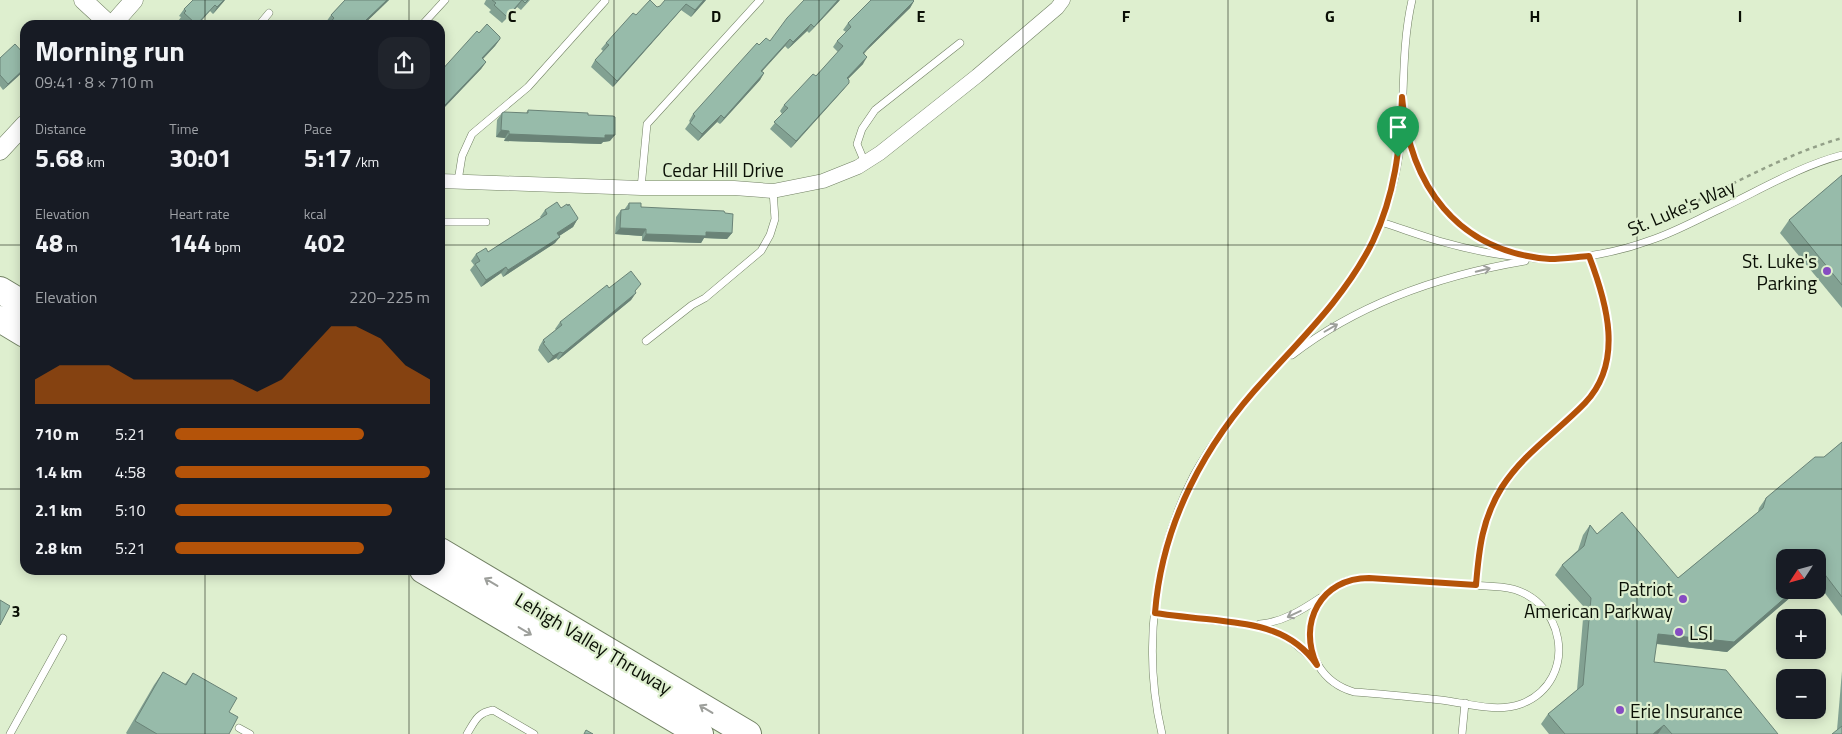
<!DOCTYPE html>
<html lang="en">
<head>
<meta charset="utf-8">
<style>
	:root { --surface:#171b24; --page:#20242c; --text:#f1f3f6; --muted:#9ea1a6; --accent:#b45309 }
	body { margin:0; font-family:"Titillium Web",sans-serif; background:var(--page); color:var(--text); height:100vh; display:flex; flex-direction:column; font-size:19px; white-space:nowrap }
	* { box-sizing:border-box; margin:0 }
	p { font-size:16px; color:var(--muted) }
	.icon { flex:none; width:28px; height:28px; fill:none; stroke:currentColor; stroke-width:2; stroke-linecap:round; stroke-linejoin:round }
	.map { position:relative; flex:1; overflow:hidden }
	.sheet { position:absolute; left:20px; top:20px; width:425px; height:555px; display:flex; flex-direction:column; background:var(--surface); border-radius:15px; box-shadow:0 2px 12px #0003 }
	.sheet>* { flex:none }
	.needle { width:32px; rotate:234deg }
	.buttons { position:absolute; left:1776px; top:549px; display:grid; gap:10px }
	.buttons a { display:grid; place-items:center; width:50px; height:50px; border-radius:10px; background:var(--surface); box-shadow:0 2px 12px #0003; font-size:25px }
	.pin { position:absolute; display:grid; place-items:center; width:42px; height:42px; color:#fff; margin:-51px -21px; border-radius:50% 50% 50% 0; rotate:-45deg; box-shadow:0 0 5px #0007 }
	.pin .icon { rotate:45deg }
	.round { display:grid; place-items:center; flex:none; width:52px; height:52px; border-radius:15px; background:var(--page) }
	.headline { display:flex; align-items:center; justify-content:space-between; height:85px; padding:0 15px }
	h1 { font-size:28px; font-weight:700; line-height:38px }
	.metrics { display:grid; grid-template-columns:repeat(3,1fr); gap:8px; height:85px; padding:5px 15px }
	.metrics div { display:grid; align-content:center }
	.metrics b { font-size:25px; font-weight:700 }
	.metrics small { font-size:14px; font-weight:400 }
	.metrics p { font-size:14px }
	.chart { height:140px; padding:10px 15px }
	.chart p { display:flex; justify-content:space-between }
	.chart svg { width:100%; height:90px; margin-top:5px; fill:var(--accent); opacity:.7 }
	ul { padding:0 15px; list-style:none; font-size:16px }
	li { display:grid; grid-template-columns:80px 60px 1fr; align-items:center; height:38px }
	li i { height:12px; border-radius:6px; background:var(--accent) }
	.map>svg:first-child { display:block }
	.lines { fill:none; stroke-linecap:round; stroke-linejoin:round }
	.service-casing { stroke:#718063; stroke-width:8 }
	.minor-casing { stroke:#718063; stroke-width:15 }
	.tertiary-casing { stroke:#718063; stroke-width:19 }
	.motorway-casing { stroke:#718063; stroke-width:28 }
	.path { stroke:#93a088; stroke-width:2.5; stroke-dasharray:4 4; stroke-linecap:butt }
	.service { stroke:#fff; stroke-width:7 }
	.minor { stroke:#fff; stroke-width:14 }
	.tertiary { stroke:#fff; stroke-width:18 }
	.motorway { stroke:#fff; stroke-width:26 }
	.wall { fill:#82a192 }
	.shaded-wall { fill:#6a8377 }
	.building { fill:#97bbaa; stroke:#6a8377 }
	.oneway { stroke:#9d9f9b }
	.route-casing { stroke:#fff; stroke-width:10 }
	.route { stroke:#b45309; stroke-width:6 }
	.grid { fill:none; stroke:#0a0f05; stroke-width:1; stroke-opacity:0.55 }
	.poi-dot { fill:#864cc2; stroke:#deefcf; stroke-width:2 }
	.labels { text-anchor:middle; dominant-baseline:central; stroke-width:4.5; stroke-linejoin:round; paint-order:stroke }
	.street-label { font-size:19px; fill:#0a0f05; stroke:#deefcf }
	.poi-label { font-size:19px; fill:#0a0f05; stroke:#deefcf; text-anchor:end }
	.grid-label { font-size:16px; text-anchor:middle; font-weight:bold; fill:#0a0f05; stroke:#deefcf; stroke-width:4.5; stroke-linejoin:round; paint-order:stroke }
</style>
</head>
<body>
<div class="map">
<svg width="1842" height="734" viewBox="0 0 1842 734">
	<rect width="100%" height="100%" fill="#deefcf"/>
	<g class="lines">
		<g class="service-casing">
			<g id="service">
				<polyline points="259,25 269,13"/>
				<polyline points="422,25 445,0"/>
				<path d="M1405,119C1415,186 1456,242 1525,255"/>
				<polyline points="865,163 857,144 862,129 875,110 960,43"/>
				<polyline points="458,181 462,156 472,134 528,87 605,1"/>
				<polyline points="641,188 647,124 760,0"/>
				<polyline points="440,222 486,222"/>
				<path d="M1381,222C1400,228 1419,235 1439,241C1512,262 1578,267 1651,240C1675,232 1698,219 1720,209C1760,190 1800,166 1842,155"/>
				<polyline points="646,341 692,305 705,298 761,251 770,235 775,219 773,191"/>
				<path d="M1292,355C1358,304 1442,275 1525,261"/>
				<path d="M1369,578L1501,587C1566,593 1581,681 1521,704C1496,713 1467,703 1441,700C1412,697 1383,694 1354,692C1288,673 1299,576 1369,578Z"/>
				<path d="M1476,585C1479,550 1483,518 1502,487C1524,453 1557,431 1585,403C1624,362 1607,303 1589,256"/>
				<polyline points="1155,613 1265,627 1289,639 1313,659"/>
				<path d="M1260,624C1283,622 1302,610 1320,598"/>
				<polyline points="239,728 250,734"/>
				<polyline points="10,734 63,638"/>
				<path d="M467,734C475,721 477,713 493,710L534,734"/>
				<path d="M1162,734C1142,650 1154,554 1193,477C1212,442 1238,408 1265,379C1304,335 1349,294 1374,239C1387,209 1397,178 1400,145C1405,97 1401,48 1412,0"/>
				<polyline points="1462,734 1465,703"/>
			</g>
		</g>
		<g class="minor-casing">
			<polyline id="minor" points="440,181 641,188 734,188 773,191 823,181 858,167 880,153 977,76 1057,8 1063,0"/>
		</g>
		<g class="tertiary-casing">
			<g id="tertiary">
				<polyline points="83,0 110,25"/>
				<polyline points="112,25 134,0"/>
				<polyline points="0,151 25,124"/>
			</g>
		</g>
		<g class="motorway-casing">
			<g id="motorway">
				<polyline points="0,290 25,305"/>
				<polyline points="0,319 25,334"/>
				<polyline points="440,551 748,734"/>
				<polyline points="423,570 700,734"/>
			</g>
		</g>
		<path class="path" d="M1690,213L1689,207L1693,203C1741,180 1790,153 1842,138"/>
		<use href="#service" class="service"/>
		<use href="#minor" class="minor"/>
		<use href="#tertiary" class="tertiary"/>
		<use href="#motorway" class="motorway"/>
	</g>
	<g class="wall">
		<polygon points="225,0 213,14 210,11 198,25 185,25 179,20 181,17 179,16 184,9"/>
		<polygon points="345,0 389,0 363,25 328,25 329,24 326,22 331,15"/>
		<polygon points="486,0 530,0 521,10 517,7 502,23 489,12 491,10 484,4"/>
		<polygon points="706,0 691,17 681,10 613,87 591,67 595,60 603,51 601,49 606,43 636,15 657,7"/>
		<polygon points="840,0 809,33 807,31 788,49 785,46 762,71 764,73 760,80 720,124 717,122 698,141 685,129 690,122 689,121 693,114 759,45 770,41"/>
		<polygon points="914,1 910,8 867,50 864,54 863,64 848,79 844,89 791,148 770,129 782,114 780,111 784,105 816,76 838,52 833,47 837,41 846,32 843,30 848,23"/>
		<polygon points="479,33 500,39 495,46 483,59 486,62 481,69 440,112 440,72"/>
		<polygon points="25,55 25,70 3,90 0,86 0,58"/>
		<polygon points="528,110 588,115 610,141 603,142 601,144 504,141 505,138 496,137 497,120 502,113 526,113"/>
		<polygon points="1842,175 1842,308 1780,233 1789,220"/>
		<polygon points="629,203 641,207 732,233 727,239 704,238 701,243 642,241 642,236 615,234 616,217 621,210 624,210"/>
		<polygon points="561,208 577,220 573,227 559,236 555,243 503,277 501,273 481,287 470,270 474,265 471,261 476,254 488,252 541,218 540,217 545,210"/>
		<polygon points="609,288 636,292 631,300 558,360 556,358 548,363 538,350 539,348 539,347 543,340 556,330 555,329 560,322"/>
		<polygon points="1842,442 1842,616 1818,584 1818,558 1785,590 1799,590 1727,652 1656,644 1654,662 1778,734 1549,734 1541,724 1548,714 1577,690 1584,607 1555,575 1562,565 1578,550 1583,535 1590,525 1597,534 1678,578 1758,512 1759,508 1766,498 1824,457"/>
		<polygon points="1842,671 1842,734 1837,730"/>
		<polygon points="163,672 185,684 193,673 229,712 229,734 127,734 126,733 154,685"/>
	</g>
	<g class="shaded-wall">
		<polygon points="224,0 225,0 213,14 217,7"/>
		<polygon points="387,0 389,0 363,25 362,25 366,20"/>
		<polygon points="522,0 517,7 502,23 507,17"/>
		<polygon points="704,0 706,0 691,17 695,10"/>
		<polygon points="838,0 840,0 809,33 814,27"/>
		<polygon points="914,1 910,8 867,50 859,60 871,44"/>
		<polygon points="686,4 681,10 613,87 617,81"/>
		<polygon points="811,24 807,31 788,49 793,42"/>
		<polygon points="500,39 495,46 477,65 482,58"/>
		<polygon points="790,39 785,46 757,77 761,71"/>
		<polygon points="867,57 863,64 842,85 847,78"/>
		<polygon points="486,62 481,69 440,112 445,105"/>
		<polygon points="25,68 25,70 3,90 8,84"/>
		<polygon points="764,73 760,80 720,124 724,118"/>
		<polygon points="849,83 844,89 791,148 796,141"/>
		<polygon points="721,115 717,122 698,141 702,134"/>
		<polygon points="501,130 509,131 505,138 496,137"/>
		<polygon points="509,134 605,135 615,135 610,141 603,142 601,144 504,141"/>
		<polygon points="577,220 573,227 553,240 557,233"/>
		<polygon points="620,228 646,229 642,236 615,234"/>
		<polygon points="706,232 732,233 727,239 704,238 701,243 642,241 646,234"/>
		<polygon points="560,237 555,243 503,277 508,270"/>
		<polygon points="506,267 501,273 481,287 486,280"/>
		<polygon points="636,293 631,300 558,360 563,353"/>
		<polygon points="560,352 556,358 548,363 553,356"/>
		<polygon points="1794,590 1799,590 1727,652 1651,643 1658,634"/>
		<polygon points="1664,725 1658,734 1653,734"/>
	</g>
	<g class="building">
		<polygon points="193,0 224,0 217,7 215,5 198,23 197,21 195,23 184,13 186,11 184,9"/>
		<polygon points="345,0 387,0 366,20 362,25 328,25 334,18 331,15"/>
		<polygon points="492,0 528,0 525,3 522,0 507,17 494,5 496,3"/>
		<polygon points="650,0 657,7 660,6 665,0 704,0 695,10 686,4 617,81 595,60 609,45 606,43 633,13 636,15"/>
		<polygon points="804,0 838,0 814,27 811,24 793,42 790,39 761,71 764,73 724,118 721,115 702,134 690,123 695,116 693,114 757,43 759,45 766,38 770,41 787,18"/>
		<polygon points="871,0 913,0 914,1 871,44 863,53 867,57 847,78 849,80 849,83 796,141 774,122 788,108 784,105 813,74 816,76 843,46 837,41 851,27 848,23"/>
		<polygon points="487,24 500,37 500,39 482,58 486,62 445,105 442,102 440,104 440,72 477,31 479,33"/>
		<polygon points="15,44 25,55 25,68 8,84 0,75 0,58"/>
		<polygon points="528,110 588,113 588,115 613,116 615,117 615,135 605,135 605,138 509,134 509,131 501,130 502,113 504,112 528,113"/>
		<polygon points="1842,175 1842,285 1789,220"/>
		<polygon points="557,202 561,208 567,204 568,206 569,204 578,218 577,220 557,233 560,237 508,270 506,267 486,280 475,264 480,261 476,254 486,248 488,252 547,214 545,210"/>
		<polygon points="629,203 641,203 641,207 724,211 725,213 733,214 732,233 706,232 706,236 646,234 646,229 620,228 621,210 629,209"/>
		<polygon points="631,271 641,284 635,291 636,293 563,353 560,352 553,356 543,343 545,342 543,340 562,325 560,322 607,285 609,288"/>
		<polygon points="1842,442 1842,597 1820,568 1818,570 1818,558 1785,558 1785,590 1794,590 1734,642 1658,634 1654,662 1726,670 1778,734 1672,734 1664,725 1653,734 1565,734 1548,714 1583,685 1591,598 1562,565 1584,546 1590,525 1597,534 1622,512 1678,578 1763,508 1766,498 1815,457 1824,457"/>
		<polygon points="0,600 10,606 0,625"/>
		<polygon points="163,672 186,685 193,673 237,698 229,712 238,717 229,734 157,734 135,721"/>
		<polygon points="1842,726 1842,734 1832,734"/>
		<polygon points="586,730 593,734 584,734"/>
	</g>
	<defs><path id="oneway-shaft" d="M-6 0H5M1.5-3L5.5 0L1.5 3" fill="none" stroke-width="1.6" stroke-linecap="round" stroke-linejoin="round" transform="scale(1.25)"/></defs>
	<g class="oneway">
		<use href="#oneway-shaft" transform="translate(1483 270) rotate(-14)"/>
		<use href="#oneway-shaft" transform="translate(1331 328) rotate(-30)"/>
		<use href="#oneway-shaft" transform="translate(491 582) rotate(-149)"/>
		<use href="#oneway-shaft" transform="translate(1294 614) rotate(155)"/>
		<use href="#oneway-shaft" transform="translate(525 631) rotate(31)"/>
		<use href="#oneway-shaft" transform="translate(706 709) rotate(-149)"/>
	</g>
	<g class="lines">
		<g class="route-casing">
			<path id="route" d="M1402,97C1409,185 1457,252 1550,259C1563,259 1576,257 1589,256C1607,303 1624,362 1585,403C1557,432 1524,453 1502,487C1482,519 1479,549 1476,585L1369,578C1321,578 1297,623 1317,665C1292,629 1256,625 1216,620C1195,618 1175,616 1155,613C1162,523 1205,443 1266,378C1305,335 1347,294 1373,241C1395,194 1400,149 1402,97Z"/>
		</g>
		<use href="#route" class="route"/>
	</g>
	<path class="grid" d="M205,0V25M409,0V25M614,0V734M819,0V734M1023,0V734M1228,0V734M1433,0V734M1637,0V734M0,245H25M440,245H1842M0,489H25M440,489H1842M205,570V734M409,570V734"/>
	<g class="poi-dot">
		<circle cx="1827" cy="271" r="5"/>
		<circle cx="1683" cy="599" r="5"/>
		<circle cx="1679" cy="632" r="5"/>
		<circle cx="1620" cy="710" r="5"/>
	</g>
	<g class="labels">
		<g class="street-label">
			<text x="723" y="169">Cedar Hill Drive</text>
			<text transform="translate(1681 207) rotate(-23)">St. Luke's Way</text>
			<text transform="translate(594 643) rotate(31)">Lehigh Valley Thruway</text>
		</g>
		<g class="poi-label">
			<text x="1817" y="260">St. Luke's<tspan x="1817" dy="22">Parking</tspan></text>
			<text x="1673" y="588">Patriot<tspan x="1673" dy="22">American Parkway</tspan></text>
			<text x="1689" y="632" text-anchor="start">LSI</text>
			<text x="1630" y="710" text-anchor="start">Erie Insurance</text>
		</g>
	</g>
	<g class="grid-label">
		<text x="512" y="22">C</text>
		<text x="716" y="22">D</text>
		<text x="921" y="22">E</text>
		<text x="1126" y="22">F</text>
		<text x="1330" y="22">G</text>
		<text x="1535" y="22">H</text>
		<text x="1740" y="22">I</text>
		<text x="16" y="617">3</text>
	</g>
</svg>
<div class="buttons">
<a><svg class="needle" viewBox="-14 -14 28 28"><path d="M0-13l5 13h-10z" fill="#e53935"/><path d="M0 13l5-13h-10z" fill="#9ea1a6"/></svg></a>
<a>+</a>
<a>−</a>
</div>
<div class="pin" style="left:1398px;top:157px;background:#1e9e55"><svg class="icon" aria-label="arrive" viewBox="0 0 24 24"><path d="M6 21V4h12l-3 4 3 4H6"/></svg></div>
<section class="sheet">
<div class="headline"><div><h1>Morning run</h1><p>09:41 · 8 × 710 m</p></div><a class="round"><svg class="icon" aria-label="share" viewBox="0 0 24 24"><path d="M12 15V3M7 8l5-5 5 5M5 13v7h14v-7"/></svg></a></div>
<div class="metrics">
<div><p>Distance</p><b>5.68<small> km</small></b></div>
<div><p>Time</p><b>30:01</b></div>
<div><p>Pace</p><b>5:17<small> /km</small></b></div>
</div>
<div class="metrics">
<div><p>Elevation</p><b>48<small> m</small></b></div>
<div><p>Heart rate</p><b>144<small> bpm</small></b></div>
<div><p>kcal</p><b>402</b></div>
</div>
<div class="chart"><p><span>Elevation</span>220–225 m</p>
<svg viewBox="0 0 160 44" preserveAspectRatio="none"><path d="M0 44V32L10 25L20 25L30 25L40 32L50 32L60 32L70 32L80 32L90 38L100 32L110 19L120 6L130 6L140 12L150 25L160 32V44z"/></svg>
</div>
<ul>
<li><b>710 m</b>5:21<i style="width:74%"></i></li>
<li><b>1.4 km</b>4:58<i style="width:100%"></i></li>
<li><b>2.1 km</b>5:10<i style="width:85%"></i></li>
<li><b>2.8 km</b>5:21<i style="width:74%"></i></li>
</ul>
</section>
</div>
</body>
</html>
